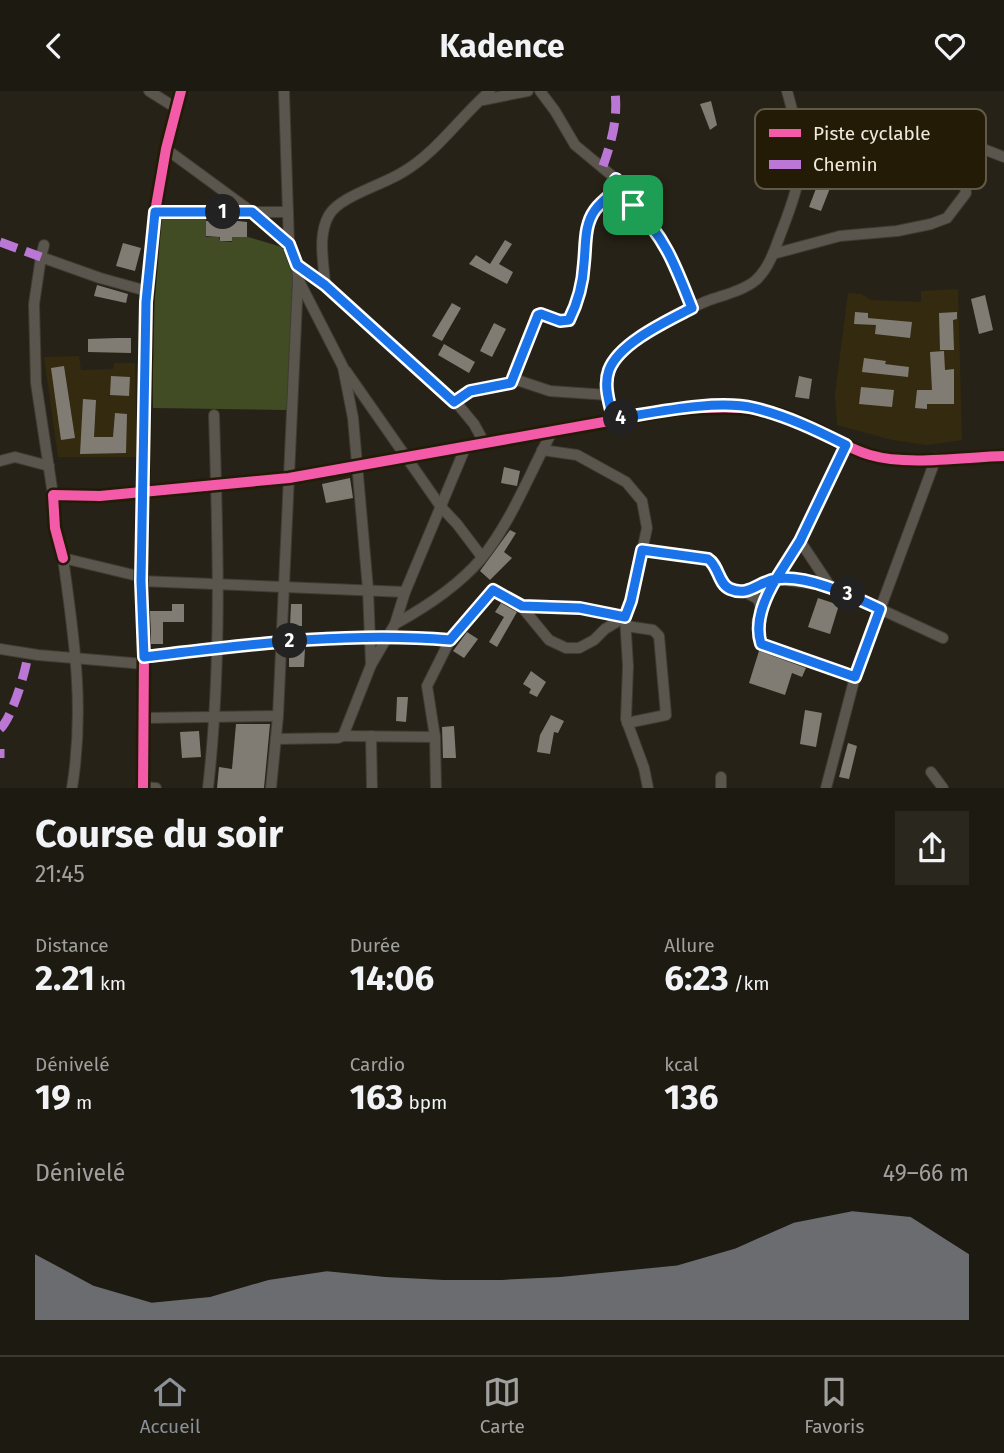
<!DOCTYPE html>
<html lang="fr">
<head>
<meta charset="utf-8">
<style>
	:root { --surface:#1d1a11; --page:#2a271f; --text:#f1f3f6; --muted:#a0a19f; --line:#3b3831; --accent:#8c9099 }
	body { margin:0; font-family:"Fira Sans",sans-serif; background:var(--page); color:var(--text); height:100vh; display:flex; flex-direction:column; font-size:26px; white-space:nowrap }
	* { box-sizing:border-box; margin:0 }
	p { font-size:23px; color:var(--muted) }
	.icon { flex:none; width:38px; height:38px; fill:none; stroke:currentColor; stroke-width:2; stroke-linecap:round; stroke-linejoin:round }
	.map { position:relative; height:697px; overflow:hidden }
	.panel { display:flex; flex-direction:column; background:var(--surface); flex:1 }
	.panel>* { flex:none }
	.pin { position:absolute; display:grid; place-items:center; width:60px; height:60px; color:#fff; margin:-30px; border-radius:14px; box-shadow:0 4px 10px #0006 }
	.km { position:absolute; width:35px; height:35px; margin:-18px; border-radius:50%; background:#222; color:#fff; font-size:19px; line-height:35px; text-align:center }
	.round { display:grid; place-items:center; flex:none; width:74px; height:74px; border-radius:0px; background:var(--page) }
	.summary { display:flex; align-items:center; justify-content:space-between; height:119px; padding:0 35px }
	h1 { font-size:38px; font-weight:700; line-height:52px }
	.figures { display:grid; grid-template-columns:repeat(3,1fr); gap:10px; height:119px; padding:7px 35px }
	.figures div { display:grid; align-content:center }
	.figures b { font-size:35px; font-weight:700 }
	.figures small { font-size:19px; font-weight:400 }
	.figures p { font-size:19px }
	.chart { height:196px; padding:14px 35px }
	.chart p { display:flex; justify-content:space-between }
	.chart svg { width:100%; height:126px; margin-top:7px; fill:var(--accent); opacity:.7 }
	header { display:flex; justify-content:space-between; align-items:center; height:91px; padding:0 35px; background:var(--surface); font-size:32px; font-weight:700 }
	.tab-bar { display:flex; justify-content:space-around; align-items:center; height:98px; border-top:2px solid var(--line); background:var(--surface); font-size:19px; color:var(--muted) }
	.tab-bar a { display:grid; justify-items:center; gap:4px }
	.tab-bar .on { color:var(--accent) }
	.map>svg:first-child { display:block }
	.built { fill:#342a0f }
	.green { fill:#414c25 }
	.building { fill:#817c73 }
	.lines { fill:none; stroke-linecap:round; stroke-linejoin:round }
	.minor-casing { stroke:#413c33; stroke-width:12 }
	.minor { stroke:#5a564d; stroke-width:10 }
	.quiet { stroke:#ba77d6; stroke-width:9; stroke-dasharray:18 9; stroke-linecap:butt }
	.cycleway-casing { stroke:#241b07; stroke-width:15 }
	.cycleway { stroke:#f35aa7; stroke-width:10 }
	.route-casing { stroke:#fff; stroke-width:14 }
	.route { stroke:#1a73e8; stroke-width:9 }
	.key { fill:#241b07; stroke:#615947; stroke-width:2 }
	.key-label { font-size:19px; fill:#f0eadd }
</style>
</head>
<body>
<header><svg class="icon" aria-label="back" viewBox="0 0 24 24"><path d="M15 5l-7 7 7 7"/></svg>Kadence<svg class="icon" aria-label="heart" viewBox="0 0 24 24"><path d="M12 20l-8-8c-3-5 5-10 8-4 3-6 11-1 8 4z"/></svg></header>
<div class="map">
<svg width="1004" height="697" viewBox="0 0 1004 697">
	<rect width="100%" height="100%" fill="#272217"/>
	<g class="built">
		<polygon points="958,198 962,349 927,354 892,349 837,334 835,303 848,202 861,203 871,209 921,211 921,200"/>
		<polygon points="79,265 81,279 113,278 114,272 135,272 137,366 58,366 44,266"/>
	</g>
	<polygon class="green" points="159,127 206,127 206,146 219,146 220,150 232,151 232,146 248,146 282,156 294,187 287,319 153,317 152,235"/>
	<g class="building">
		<polygon points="711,10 717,34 710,39 700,13"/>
		<polygon points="820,87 832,92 821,120 809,116"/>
		<polygon points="219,128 247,131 247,146 232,146 232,150 220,150 220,146 206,145 206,130 219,130"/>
		<polygon points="505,149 512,153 499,173 513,181 507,193 469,173 476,164 490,173"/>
		<polygon points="123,152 141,157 135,180 116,175"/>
		<polygon points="97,194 128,203 126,212 94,205"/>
		<polygon points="985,204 993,239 979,243 971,208"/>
		<polygon points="452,212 461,217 442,250 432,245"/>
		<polygon points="855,221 868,222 868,227 912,231 910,247 875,243 876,234 854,233"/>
		<polygon points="957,221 957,228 953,229 954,259 940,259 939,222"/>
		<polygon points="494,232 506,238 492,266 480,260"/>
		<polygon points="117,247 131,247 131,262 88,261 88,248"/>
		<polygon points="444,253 475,271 469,282 438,264"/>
		<polygon points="944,260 945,279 954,278 954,313 927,313 927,318 915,317 917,299 932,299 930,261"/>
		<polygon points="864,267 886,270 885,273 909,276 908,286 862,281"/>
		<polygon points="64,275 75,347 61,349 51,277"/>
		<polygon points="111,285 130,286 129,305 110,304"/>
		<polygon points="799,285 812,288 809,308 795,306"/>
		<polygon points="861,296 894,299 892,316 859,313"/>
		<polygon points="83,308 96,309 94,346 113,346 115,322 127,323 126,362 80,363"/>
		<polygon points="504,376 520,380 517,395 501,392"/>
		<polygon points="350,387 353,407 326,412 322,393"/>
		<polygon points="510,439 516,442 504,461 512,467 490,489 480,480"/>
		<polygon points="818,507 839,514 830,543 808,536"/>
		<polygon points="501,512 517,521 497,556 489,551 504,526 495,521"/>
		<polygon points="172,513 184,513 184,531 163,531 163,553 151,553 150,520 172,520"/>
		<polygon points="291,513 302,513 302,535 290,535"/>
		<polygon points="467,541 478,548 464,567 453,560"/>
		<polygon points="305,557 304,576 289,576 289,558"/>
		<polygon points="759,560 806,577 802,586 792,582 785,604 749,592"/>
		<polygon points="531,580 546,591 537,606 529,602 531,598 523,593"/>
		<polygon points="397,606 408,606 406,631 396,630"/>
		<polygon points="805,619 822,622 816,656 800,653"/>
		<polygon points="551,624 564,630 558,642 554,641 550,663 537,661 540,644"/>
		<polygon points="236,633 270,633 264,697 217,697 219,676 232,678"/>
		<polygon points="454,635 456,667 443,667 442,636"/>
		<polygon points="199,640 201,666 182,667 180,641"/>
		<polygon points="848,652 857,655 849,688 839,686"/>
	</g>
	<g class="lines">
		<g class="minor-casing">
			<g id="minor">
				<polyline points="149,0 176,17"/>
				<polyline points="540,0 555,20 575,54 616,88 633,114 660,145 678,180 692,217"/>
				<polyline points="483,9 528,0"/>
				<polyline points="166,58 252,121 289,153"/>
				<polyline points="155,121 288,121"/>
				<polyline points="773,163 840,145 897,140 931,133 947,127 966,102 961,66 963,58 973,54 1004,66"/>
				<polyline points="41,166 44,154"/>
				<polyline points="297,174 325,194 459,315 474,333 485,353"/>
				<polyline points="299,190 343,276 353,327 368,498 371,574"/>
				<path d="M325,194C324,172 317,145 329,124C340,105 383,94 403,81C437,61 461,25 490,0"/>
				<polyline points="346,280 441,416 457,433 482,466"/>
				<polyline points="514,288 550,300 608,304"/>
				<path d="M454,311L470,300L511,292L538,224L541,223L560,230L569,229C578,211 583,192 585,172C586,154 584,134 595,119C600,112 608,106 615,100L616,88"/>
				<path d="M613,328C610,313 604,296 609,281C618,251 680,221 707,210C723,204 743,200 756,189C768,178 774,161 779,147C786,129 794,109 798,90C803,61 795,28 787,0"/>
				<polyline points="846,354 800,450 772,494 757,532 761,553 855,586"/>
				<polyline points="542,359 577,364 626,391 642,410 647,437 631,510 625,526 628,575 626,628 644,677 648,697"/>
				<polyline points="0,370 15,366 49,375"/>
				<polyline points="53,404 36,292 34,213 41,166 100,187 147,200"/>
				<polyline points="800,450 830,495 943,547"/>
				<polyline points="642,459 708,468 714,472 726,495 745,501 758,508 762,519"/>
				<path d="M63,467L55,437L53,404L100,405L289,387L671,319C716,316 760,312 802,332C825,342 846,357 870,364C907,375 965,366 1004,365"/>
				<polyline points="141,490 405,501"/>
				<polyline points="745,501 776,488 830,495"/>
				<polyline points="521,515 580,517 625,526"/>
				<path d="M395,533C426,516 458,495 481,468C512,430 530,381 553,339"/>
				<polyline points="626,535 653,539 659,545 666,624 627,632"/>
				<polyline points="0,558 38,564 144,573"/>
				<path d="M144,566C245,554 348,540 450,549"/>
				<polyline points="144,627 278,625"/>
				<polyline points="343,645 435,646"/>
				<polyline points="371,645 372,697"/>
				<polyline points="276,648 338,647 343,645 371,574 395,533 405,501 466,355"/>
				<polyline points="931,681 943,697"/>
				<polyline points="143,696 156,697"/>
				<path d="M72,697C85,617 74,546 63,467L142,486"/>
				<polyline points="143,697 144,566 141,490 147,211 155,121 166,58 181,0"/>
				<path d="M208,697C222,573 218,448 214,324"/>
				<polyline points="271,697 278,625 298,189 297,174 289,153 284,0"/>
				<polyline points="436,697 435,646 427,595 450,549 493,499 521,515 549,549 566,557 579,557 594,549 605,538 625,526"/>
				<polyline points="721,697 721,686"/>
				<polyline points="826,697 855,586 936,367"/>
			</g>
		</g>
		<use href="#minor" class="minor"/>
		<g class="quiet">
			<path d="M603,75C612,49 618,28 615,0"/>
			<polyline points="0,151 41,166"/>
			<path d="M0,638C12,627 26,580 28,563"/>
			<polyline points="0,658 0,667"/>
		</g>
		<g class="cycleway-casing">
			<g id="cycleway">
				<path d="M63,467L55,437L53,404L100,405L289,387L671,319C716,316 760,312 802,332C825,342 846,357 870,364C907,375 965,366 1004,365"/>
				<polyline points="143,697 144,566 141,490 147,211 155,121 166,58 181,0"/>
			</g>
		</g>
		<use href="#cycleway" class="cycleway"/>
	</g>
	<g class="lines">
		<g class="route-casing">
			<path id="route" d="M633,114L616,88L615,100C608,106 600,112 595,119C584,134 586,154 584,172C583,192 578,211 569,229L560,230L541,223L538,224L511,292L470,300L454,311L325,194L297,174L289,153L252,121H155L146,211L141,490L144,566C245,554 348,540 450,549L493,499L522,515L580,517L625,526L631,510L642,459L708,468C719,475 718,493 730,498C749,506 758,491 776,488C807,483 852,505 880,518L855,586L761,553C754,531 764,508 776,488L800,450L846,354C816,339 787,325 754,317C715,308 653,322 613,328C610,313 603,295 609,279C619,252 667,230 692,217C675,174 666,148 633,114"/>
		</g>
		<use href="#route" class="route"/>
	</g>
	<rect x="755" y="18" width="231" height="80" rx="10" class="key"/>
	<rect x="769" y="38" width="32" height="8" fill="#f35aa7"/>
	<rect x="769" y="69" width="32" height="9" fill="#ba77d6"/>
	<g class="key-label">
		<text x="813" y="49">Piste cyclable</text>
		<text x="813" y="80">Chemin</text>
	</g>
</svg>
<div class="pin" style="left:633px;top:114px;background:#1e9e55"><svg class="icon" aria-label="arrive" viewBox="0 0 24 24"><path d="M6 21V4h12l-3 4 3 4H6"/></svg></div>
<b class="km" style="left:223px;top:121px">1</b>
<b class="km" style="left:290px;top:550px">2</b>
<b class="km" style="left:848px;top:503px">3</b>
<b class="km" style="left:621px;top:327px">4</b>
</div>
<section class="panel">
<div class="summary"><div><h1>Course du soir</h1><p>21:45</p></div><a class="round"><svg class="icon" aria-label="share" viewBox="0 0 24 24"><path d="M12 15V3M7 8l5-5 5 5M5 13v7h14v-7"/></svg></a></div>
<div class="figures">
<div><p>Distance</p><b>2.21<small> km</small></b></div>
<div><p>Durée</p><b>14:06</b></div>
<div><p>Allure</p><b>6:23<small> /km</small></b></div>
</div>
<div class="figures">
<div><p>Dénivelé</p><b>19<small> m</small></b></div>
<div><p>Cardio</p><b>163<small> bpm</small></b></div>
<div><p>kcal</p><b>136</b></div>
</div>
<div class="chart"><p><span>Dénivelé</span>49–66 m</p>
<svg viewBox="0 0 160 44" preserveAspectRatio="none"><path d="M0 44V21L10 32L20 38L30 36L40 30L50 27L60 29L70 30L80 30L90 29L100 27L110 25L120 19L130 10L140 6L150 8L160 21V44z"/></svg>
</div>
</section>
<nav class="tab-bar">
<a class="on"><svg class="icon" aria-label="home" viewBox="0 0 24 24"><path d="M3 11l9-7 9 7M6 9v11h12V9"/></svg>Accueil</a>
<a><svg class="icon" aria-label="map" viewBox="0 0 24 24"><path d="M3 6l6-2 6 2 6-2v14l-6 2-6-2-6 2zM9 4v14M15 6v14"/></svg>Carte</a>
<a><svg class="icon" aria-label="saved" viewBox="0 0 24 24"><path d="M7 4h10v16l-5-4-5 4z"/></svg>Favoris</a>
</nav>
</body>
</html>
